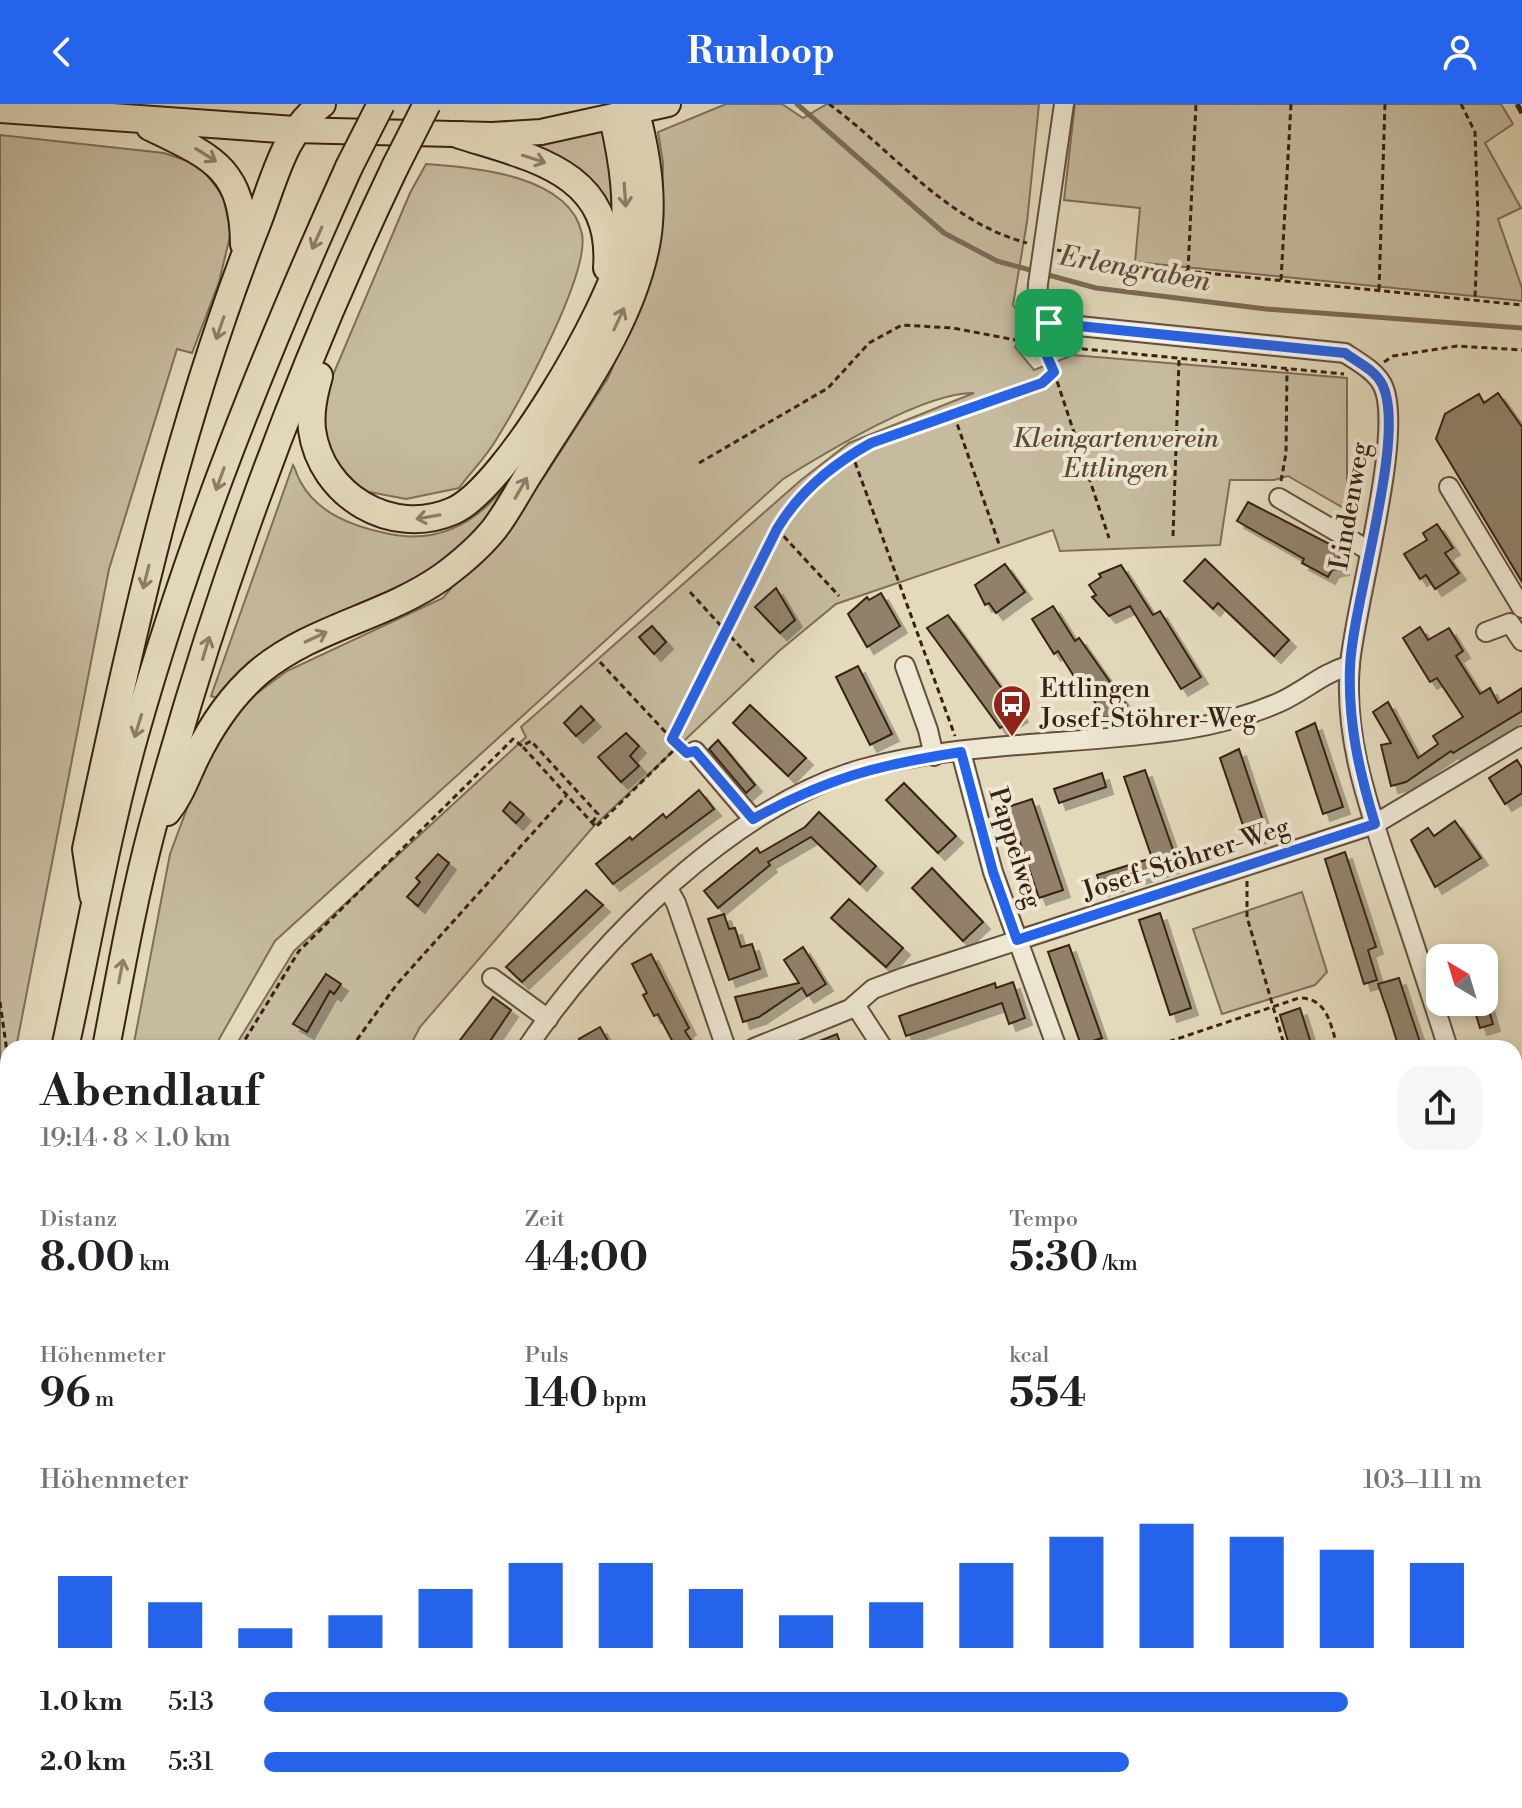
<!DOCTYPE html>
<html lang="de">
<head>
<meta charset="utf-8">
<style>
	:root { --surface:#fff; --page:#f6f6f6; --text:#202124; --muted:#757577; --accent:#2563eb }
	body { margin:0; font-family:"Libre Bodoni",serif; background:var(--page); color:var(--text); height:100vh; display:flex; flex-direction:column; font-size:30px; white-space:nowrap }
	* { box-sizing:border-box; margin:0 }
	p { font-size:26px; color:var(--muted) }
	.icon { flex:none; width:44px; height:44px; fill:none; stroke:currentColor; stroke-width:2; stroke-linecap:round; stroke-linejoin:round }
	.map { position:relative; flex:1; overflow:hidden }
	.side { position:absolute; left:0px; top:936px; width:1522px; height:768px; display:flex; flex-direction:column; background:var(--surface); border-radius:24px 24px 0 0; box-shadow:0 4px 12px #0003 }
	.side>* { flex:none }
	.needle { width:52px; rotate:322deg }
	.tools { position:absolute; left:1426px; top:840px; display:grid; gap:16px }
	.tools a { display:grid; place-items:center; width:72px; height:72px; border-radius:16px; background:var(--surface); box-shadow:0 4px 12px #0003; font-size:40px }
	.pin { position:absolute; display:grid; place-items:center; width:68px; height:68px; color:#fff; margin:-34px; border-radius:16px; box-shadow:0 4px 12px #0006 }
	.round { display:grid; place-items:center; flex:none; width:84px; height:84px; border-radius:24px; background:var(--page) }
	.overview { display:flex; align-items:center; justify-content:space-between; height:136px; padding:0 40px }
	h1 { font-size:44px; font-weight:700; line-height:60px }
	.metrics { display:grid; grid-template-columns:repeat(3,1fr); gap:12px; height:136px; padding:8px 40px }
	.metrics div { display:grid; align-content:center }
	.metrics b { font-size:40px; font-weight:700 }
	.metrics small { font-size:22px; font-weight:400 }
	.metrics p { font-size:22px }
	.chart { height:224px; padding:16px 40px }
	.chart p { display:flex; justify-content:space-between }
	.chart svg { width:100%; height:144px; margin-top:8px; stroke:var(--accent); stroke-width:6 }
	ul { padding:0 40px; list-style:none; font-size:26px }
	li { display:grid; grid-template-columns:128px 96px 1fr; align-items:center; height:60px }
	li i { height:20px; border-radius:10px; background:var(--accent) }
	header { display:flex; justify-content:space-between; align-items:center; height:104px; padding:0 40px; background:var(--accent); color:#fff; font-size:36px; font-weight:700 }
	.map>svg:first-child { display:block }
	.green { fill:#c6bb9f; stroke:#806e59; stroke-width:2 }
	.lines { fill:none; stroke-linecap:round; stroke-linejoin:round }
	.stream { stroke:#7c6a56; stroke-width:5 }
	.building { fill:#91816b; stroke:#392113; stroke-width:2; filter:url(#shadow) }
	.minor-casing { stroke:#644f3d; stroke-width:22 }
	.major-casing { stroke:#392113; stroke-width:28 }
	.highway-casing { stroke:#392113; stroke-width:30 }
	.path { stroke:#392113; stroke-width:3; stroke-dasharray:6 4; stroke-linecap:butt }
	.minor { stroke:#ede7d3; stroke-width:18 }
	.major { stroke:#e3dabc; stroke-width:24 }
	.highway { stroke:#e3dabc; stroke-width:26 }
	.rail { stroke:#392113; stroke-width:5; stroke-dasharray:14 14; stroke-linecap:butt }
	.highway-bridge-casing { stroke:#392113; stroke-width:30; stroke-linecap:butt }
	.highway-bridge { stroke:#e3dabc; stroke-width:26 }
	.oneway { stroke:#8e7e68 }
	.route-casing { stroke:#fff; stroke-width:16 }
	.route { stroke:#2563eb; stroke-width:10 }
	.labels { text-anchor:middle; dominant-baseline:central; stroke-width:8; stroke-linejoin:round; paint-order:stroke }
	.park-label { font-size:26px; font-style:italic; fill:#5c4836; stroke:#ede7d3 }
	.street-label { font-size:26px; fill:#392113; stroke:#ede7d3 }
	.poi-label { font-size:26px; fill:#392113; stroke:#ede7d3; text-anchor:start }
	.water-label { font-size:28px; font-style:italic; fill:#604c3a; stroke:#ede7d3 }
</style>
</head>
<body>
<header><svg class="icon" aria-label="back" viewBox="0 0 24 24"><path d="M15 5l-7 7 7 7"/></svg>Runloop<svg class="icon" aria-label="person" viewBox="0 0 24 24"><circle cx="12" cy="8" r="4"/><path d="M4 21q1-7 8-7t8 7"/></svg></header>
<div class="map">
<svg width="1522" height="1704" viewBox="0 0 1522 1704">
	<defs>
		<filter id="shadow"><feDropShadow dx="7" dy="7" stdDeviation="0" flood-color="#0004"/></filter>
	</defs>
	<rect width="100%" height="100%" fill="#e3dabc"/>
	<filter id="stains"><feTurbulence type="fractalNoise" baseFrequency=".0025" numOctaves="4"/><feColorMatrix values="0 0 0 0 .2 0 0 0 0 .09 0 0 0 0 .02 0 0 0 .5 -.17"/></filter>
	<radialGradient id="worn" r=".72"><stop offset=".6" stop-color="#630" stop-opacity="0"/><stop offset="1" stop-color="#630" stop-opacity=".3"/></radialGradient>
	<g class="green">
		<path d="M726,0H782L803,14L827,0H1039L1027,118L1013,201L1029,221L1015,243L1034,266L1073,251L1347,274V406L1288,372L1274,376H1230L1220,441L1060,447L1053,426L836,500L779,547L593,723L420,923L409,944H234L294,847L526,633L521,623L801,376L849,339L974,289C924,288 827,348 783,375L275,837L214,944H133L170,750L204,659L249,595L287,567L443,494L540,379L608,274L641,197L662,117L663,59L658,28Z"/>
		<polygon points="1075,0 1501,0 1513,20 1485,39 1521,104 1498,115 1522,184 1522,197 1135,158 1140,104 1064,96"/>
		<path d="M625,24C648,55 640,130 629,166C606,236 507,410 450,454C404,489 347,501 297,529C266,546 241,568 217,594L211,592L293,361C296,366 297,372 300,377C317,409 352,422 385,429C482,452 524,357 564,288C590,242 618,197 629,145C638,104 628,65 625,24Z"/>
		<polygon points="609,26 617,111 608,114 515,41"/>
		<polygon points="0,31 164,49 199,61 223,92 231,128 219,178 192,249 177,245 109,465 16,944 8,944 8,986 0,1048"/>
		<path d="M426,60C473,63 570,71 582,130C590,170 519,299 496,336C486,353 471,368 459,384L406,395L359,386L328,349L322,316L330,278L410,89Z"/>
		<polygon points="1302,788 1327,868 1315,881 1222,910 1193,825"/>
		<polygon points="74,1696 195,1696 148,1704 74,1704"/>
		<polygon points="1452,1696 1505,1696 1508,1704 1454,1704"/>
	</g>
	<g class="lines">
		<polyline class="stream" points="797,0 944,129 997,157 1096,184 1266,205 1522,224"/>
	</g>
	<g class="building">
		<polygon points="1498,289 1522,323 1522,478 1436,335 1445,310 1479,290 1484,299"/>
		<polygon points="1248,398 1343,447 1338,455 1342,464 1332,466 1328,473 1302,459 1304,455 1237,417"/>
		<polygon points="1437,420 1453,444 1445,449 1459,469 1435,485 1426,471 1420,475 1404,450 1427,436 1423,429"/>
		<polygon points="1205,455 1289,536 1274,552 1218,499 1213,505 1184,477"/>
		<polygon points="1005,460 1025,488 996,509 989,499 985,501 975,481"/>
		<polygon points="1121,461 1153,511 1160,507 1201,573 1181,585 1130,502 1109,512 1092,493 1096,491 1089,481 1101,473 1099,470"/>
		<polygon points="776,484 795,516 780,529 755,503"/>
		<polygon points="881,489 900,522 867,543 848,510 867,493 869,496"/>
		<polygon points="1053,502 1075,537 1079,534 1127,602 1105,615 1084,580 1080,582 1058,547 1054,550 1032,515"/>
		<polygon points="948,511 1021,611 1000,624 927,524"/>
		<polygon points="652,522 666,538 654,550 639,533"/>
		<polygon points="1420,523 1428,536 1449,524 1463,547 1456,552 1480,590 1490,584 1498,599 1522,584 1522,607 1453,649 1451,647 1406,678 1391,682 1381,641 1391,639 1373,608 1388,598 1418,654 1438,640 1433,632 1463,613 1437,574 1430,578 1403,534"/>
		<polygon points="858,562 892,630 870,641 836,573"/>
		<polygon points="750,601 806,654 788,672 733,619"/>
		<polygon points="581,602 594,616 576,632 564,619"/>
		<polygon points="1315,619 1343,703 1323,710 1296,628"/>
		<polygon points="626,629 639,642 630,652 639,662 621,678 598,653"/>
		<polygon points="718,636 755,681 746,689 709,645"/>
		<polygon points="1239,645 1267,729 1248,736 1220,654"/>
		<polygon points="1517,656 1522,664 1522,689 1505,700 1489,674"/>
		<polygon points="1145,666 1178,760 1101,785 1097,771 1152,754 1124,673"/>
		<polygon points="1102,669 1106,683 1059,699 1054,685"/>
		<polygon points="904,679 956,732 938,749 886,696"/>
		<polygon points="699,686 714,705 613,780 596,760 630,733 632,736 663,710 666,714"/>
		<polygon points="1032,695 1063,786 1039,794 1008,703"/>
		<polygon points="510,698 524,710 516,719 503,707"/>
		<polygon points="819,708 876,762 860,780 811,733 768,758 770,761 718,804 704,787 757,744 760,749 805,723"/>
		<polygon points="1455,717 1481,754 1435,783 1411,736 1428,724 1434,732"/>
		<polygon points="1345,748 1376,843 1368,846 1377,876 1364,880 1325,755"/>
		<polygon points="438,750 449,759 418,802 407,793 420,778 416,774"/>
		<polygon points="932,764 983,818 963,837 912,784"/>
		<polygon points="586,786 603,801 522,878 506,863"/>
		<polygon points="849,795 903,844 886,863 831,814"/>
		<polygon points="1160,809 1191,904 1170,911 1139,816"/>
		<polygon points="724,810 729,825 735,824 741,843 752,840 760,865 729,876 708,815"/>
		<polygon points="1069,841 1102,934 1081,941 1048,848"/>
		<polygon points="803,843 826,880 807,892 802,884 759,913 743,918 735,893 799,879 784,856"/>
		<polygon points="651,850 689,924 685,927 696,944 676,944 658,910 654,912 643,891 647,889 632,860"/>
		<polygon points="326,870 341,880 334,890 330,887 307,928 293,920"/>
		<polygon points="1399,874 1409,905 1422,944 1399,944 1389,912 1378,880"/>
		<polygon points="1013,878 1025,914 1009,920 1002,899 906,932 899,912 995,879 996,884"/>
		<polygon points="493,893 511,906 490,937 481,944 454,944"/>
		<polygon points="1486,896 1493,920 1480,924 1472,898"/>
		<polygon points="1300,904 1310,936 1313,944 1290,944 1280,911"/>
		<polygon points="600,923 612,944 584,944 579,935"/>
		<polygon points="837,930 842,944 804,944 804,943"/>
	</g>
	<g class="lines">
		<g class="minor-casing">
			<g id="minor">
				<path d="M1064,0L1038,180L1037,200L1049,219L1345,249C1357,257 1374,266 1382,280C1406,323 1355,501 1350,560C1343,635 1370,706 1393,777C1412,833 1430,888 1448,944"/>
				<polyline points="1449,383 1522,504"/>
				<polyline points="1279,394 1368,446"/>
				<polyline points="1486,528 1510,519 1522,537"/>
				<polyline points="905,562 928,626 934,652"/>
				<polyline points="695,647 753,715"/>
				<polyline points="961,648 993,768 1057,944"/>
				<polyline points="668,785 676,799 726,944"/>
				<polyline points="492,874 548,915"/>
				<polyline points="855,901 883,944"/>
				<path d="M527,944C598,836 736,701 862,665C967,636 1080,642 1187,625C1217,620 1253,610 1280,598C1306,586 1321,570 1350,561"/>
				<polyline points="754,944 850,905 873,885 905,873 1375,720 1522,632"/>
				<polyline points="1514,1137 1522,1160"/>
				<polyline points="1514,1291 1522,1289"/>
				<polyline points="1514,1669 1522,1692"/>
				<polyline points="336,1696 337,1704"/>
				<polyline points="628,1696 630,1704"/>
				<polyline points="975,1696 978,1704"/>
				<polyline points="1317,1696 1320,1704"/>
				<polyline points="894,1704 925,1696"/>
			</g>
		</g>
		<g class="major-casing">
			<polyline id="major" points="294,26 492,31 541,28 668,0"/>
		</g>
		<g class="highway-casing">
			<g id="highway">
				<polyline points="0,5 294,26"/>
				<path d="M150,23C212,53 243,64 244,140"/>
				<path d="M460,31C532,54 614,68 607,164"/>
				<path d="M319,272C314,290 310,307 312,326C321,391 391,434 453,407C506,384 610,204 622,147C630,102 623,58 613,14"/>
				<path d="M167,708C180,692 186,674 195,655C211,622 231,592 259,568C313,523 385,513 442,473C461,459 480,443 495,424C510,404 520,383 534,362C577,293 633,218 647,136C654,94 647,50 636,9"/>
				<path d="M93,791L86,745C131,533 177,322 257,120C274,77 284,27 322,0"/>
				<path d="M65,944C88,840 106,733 135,630C190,435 266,247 349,63"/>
				<path d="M106,944C120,871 133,797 152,725C213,499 294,274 395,63"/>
				<polyline points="46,1696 46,1704"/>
				<polyline points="5,1704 4,1546 8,1451"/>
			</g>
		</g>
		<g class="path">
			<path d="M829,0C893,47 947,118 1027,139"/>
			<polyline points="1461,0 1475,28 1478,114 1475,195"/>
			<polyline points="1057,146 1136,162 1522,201"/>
			<polyline points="1188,167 1196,0"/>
			<polyline points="1281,176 1291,0"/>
			<polyline points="1379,186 1385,0"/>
			<polyline points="1042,241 1344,270"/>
			<polyline points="1384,258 1393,252 1457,242 1522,246"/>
			<polyline points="1054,268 1109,434"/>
			<polyline points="954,311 999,440"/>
			<polyline points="852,350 871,339 1042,279 1054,268 1042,241"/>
			<polyline points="699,359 828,284 869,239 902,221 953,224 1042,241 1044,234"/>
			<polyline points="1281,377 1286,349 1287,265"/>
			<polyline points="777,425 839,492"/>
			<polyline points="1173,432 1179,256"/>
			<polyline points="690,488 754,558"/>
			<polyline points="600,558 671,634"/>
			<polyline points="678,642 672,635 786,409 797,394 852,350 955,632"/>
			<polyline points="523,643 596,723 678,642"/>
			<polyline points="1247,777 1247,813 1285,944"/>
			<polyline points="0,898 8,955"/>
			<polyline points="240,944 299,847 513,635 522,642 531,637 598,710 592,719"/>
			<polyline points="351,944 397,880 566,692"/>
			<path d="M1150,944L1299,894C1328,894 1330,920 1338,944"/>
			<polyline points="0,1074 8,1008"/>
			<polyline points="0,1158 8,1159"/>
			<polyline points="176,1696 177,1702 214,1696"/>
			<polyline points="232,1696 234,1704"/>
			<polyline points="427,1696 433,1704"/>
			<polyline points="531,1696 534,1704"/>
			<polyline points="1463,1696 1467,1704"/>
		</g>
		<use href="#minor" class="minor"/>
		<use href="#major" class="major"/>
		<use href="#highway" class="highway"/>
		<polyline class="rail" points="1517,0 1522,9"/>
		<g class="highway-bridge-casing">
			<g id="highway-bridge">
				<polyline points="349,63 381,0"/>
				<polyline points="395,63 427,0"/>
			</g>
		</g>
		<use href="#highway-bridge" class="highway-bridge"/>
	</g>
	<defs><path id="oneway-shaft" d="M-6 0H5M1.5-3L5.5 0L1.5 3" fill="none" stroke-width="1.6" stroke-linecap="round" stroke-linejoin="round" transform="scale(2)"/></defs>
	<g class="oneway">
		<use href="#oneway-shaft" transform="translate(206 51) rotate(32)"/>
		<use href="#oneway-shaft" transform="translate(534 55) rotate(18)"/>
		<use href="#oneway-shaft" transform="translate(625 91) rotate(86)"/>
		<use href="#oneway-shaft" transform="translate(317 134) rotate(114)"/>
		<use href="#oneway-shaft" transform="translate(619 215) rotate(-65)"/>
		<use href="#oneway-shaft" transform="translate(220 224) rotate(109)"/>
		<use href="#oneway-shaft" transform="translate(220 375) rotate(110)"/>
		<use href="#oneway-shaft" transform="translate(521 384) rotate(-60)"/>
		<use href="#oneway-shaft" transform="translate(428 413) rotate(170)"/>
		<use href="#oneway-shaft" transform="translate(146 473) rotate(104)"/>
		<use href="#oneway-shaft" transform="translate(316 533) rotate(-25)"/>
		<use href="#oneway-shaft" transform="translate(206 544) rotate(-73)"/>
		<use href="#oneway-shaft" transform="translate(138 622) rotate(107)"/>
		<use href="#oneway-shaft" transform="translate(121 867) rotate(-79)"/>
	</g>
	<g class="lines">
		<g class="route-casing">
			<path id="route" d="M1049,219L1345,249C1357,258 1375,266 1382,280C1408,330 1352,499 1350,564C1348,619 1359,667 1375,720L1017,836L993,768L961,648C877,661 828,674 753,715L695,647L687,649L672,635L777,425C799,388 833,360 871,339L1042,279L1054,268L1042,241Z"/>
		</g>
		<use href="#route" class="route"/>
	</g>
	<defs>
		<g id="bus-pin" transform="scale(2)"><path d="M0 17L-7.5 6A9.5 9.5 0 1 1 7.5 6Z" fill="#8f2418" stroke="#ede7d3"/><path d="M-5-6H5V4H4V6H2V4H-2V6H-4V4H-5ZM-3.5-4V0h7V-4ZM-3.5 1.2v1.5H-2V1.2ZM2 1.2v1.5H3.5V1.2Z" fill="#fff"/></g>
	</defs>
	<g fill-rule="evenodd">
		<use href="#bus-pin" x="1012" y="600"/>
	</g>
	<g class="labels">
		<g class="park-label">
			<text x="1116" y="335">Kleingartenverein<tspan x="1116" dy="30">Ettlingen</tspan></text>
		</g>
		<g class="street-label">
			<text transform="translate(1350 402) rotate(-80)">Lindenweg</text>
			<text transform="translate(1015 744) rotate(73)">Pappelweg</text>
			<text transform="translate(1186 755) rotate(-18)">Josef-Stöhrer-Weg</text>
		</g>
		<g class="poi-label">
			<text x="1040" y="585">Ettlingen<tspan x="1040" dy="30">Josef-Stöhrer-Weg</tspan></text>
		</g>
		<g class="water-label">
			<text transform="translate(1135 165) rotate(10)">Erlengraben</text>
		</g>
	</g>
	<rect width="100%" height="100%" filter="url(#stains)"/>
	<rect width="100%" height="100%" fill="url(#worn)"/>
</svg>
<div class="tools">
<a><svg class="needle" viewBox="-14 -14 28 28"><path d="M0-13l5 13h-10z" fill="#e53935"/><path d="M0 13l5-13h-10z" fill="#757577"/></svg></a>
</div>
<div class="pin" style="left:1049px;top:219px;background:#1e9e55"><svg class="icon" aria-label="arrive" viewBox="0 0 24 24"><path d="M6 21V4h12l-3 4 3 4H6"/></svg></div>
<section class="side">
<div class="overview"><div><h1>Abendlauf</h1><p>19:14 · 8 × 1.0 km</p></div><a class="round"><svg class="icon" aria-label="share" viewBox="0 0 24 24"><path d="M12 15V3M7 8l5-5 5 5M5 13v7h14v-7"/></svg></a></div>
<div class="metrics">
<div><p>Distanz</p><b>8.00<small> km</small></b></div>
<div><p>Zeit</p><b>44:00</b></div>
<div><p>Tempo</p><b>5:30<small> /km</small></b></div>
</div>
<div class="metrics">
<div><p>Höhenmeter</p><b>96<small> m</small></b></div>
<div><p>Puls</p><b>140<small> bpm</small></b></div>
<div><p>kcal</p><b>554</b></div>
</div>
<div class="chart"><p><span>Höhenmeter</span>103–111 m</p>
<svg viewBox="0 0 160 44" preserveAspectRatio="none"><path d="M5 44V22M15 44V30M25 44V38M35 44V34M45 44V26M55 44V18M65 44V18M75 44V26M85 44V34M95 44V30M105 44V18M115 44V10M125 44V6M135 44V10M145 44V14M155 44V18"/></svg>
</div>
<ul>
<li><b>1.0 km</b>5:13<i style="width:89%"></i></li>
<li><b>2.0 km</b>5:31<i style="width:71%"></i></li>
</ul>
</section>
</div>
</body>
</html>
